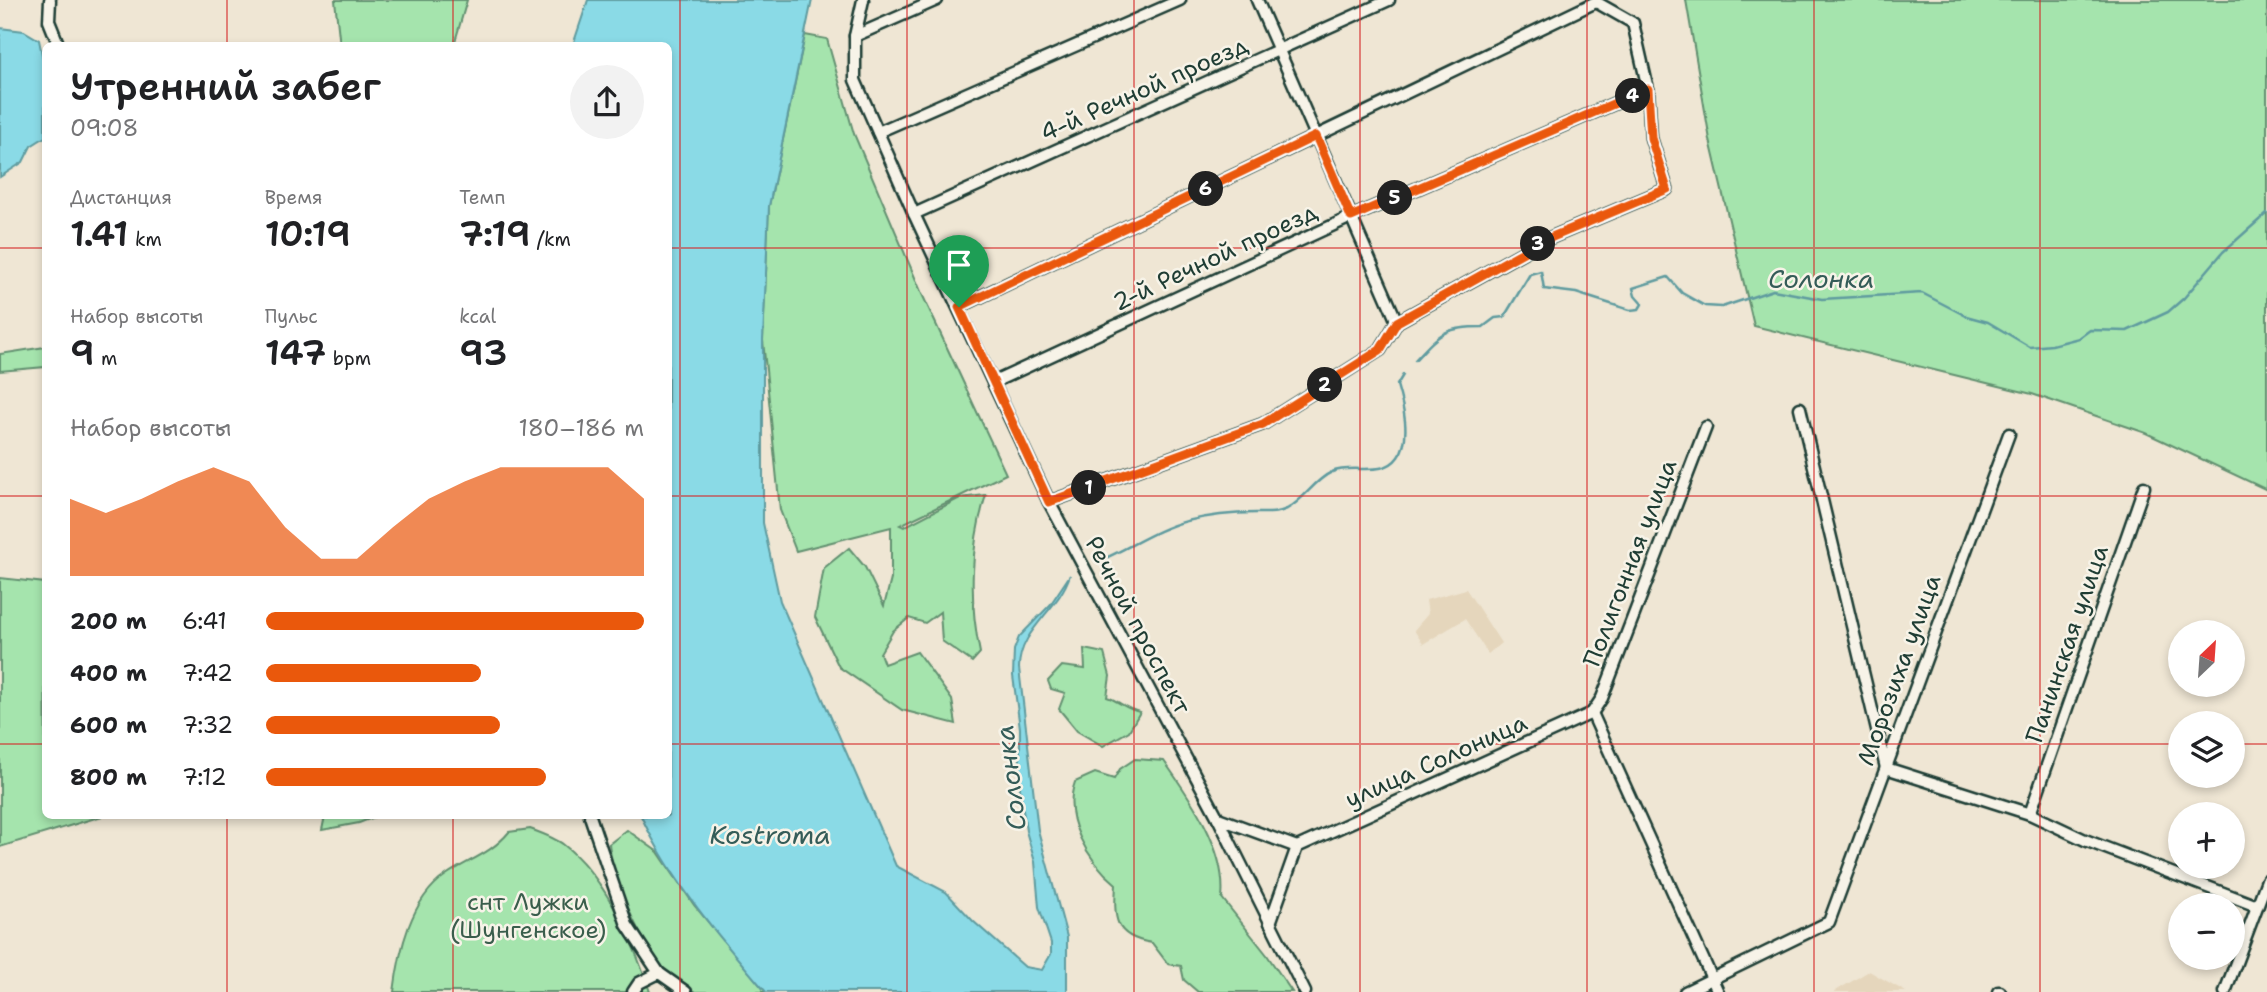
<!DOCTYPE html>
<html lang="ru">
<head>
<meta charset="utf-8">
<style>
	:root { --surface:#fff; --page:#f2f2f2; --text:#202124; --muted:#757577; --accent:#ea580c }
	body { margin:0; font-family:"Shantell Sans",sans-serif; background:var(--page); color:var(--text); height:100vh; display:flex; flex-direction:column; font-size:26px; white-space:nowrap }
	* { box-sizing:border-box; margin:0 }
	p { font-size:23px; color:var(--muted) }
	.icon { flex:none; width:38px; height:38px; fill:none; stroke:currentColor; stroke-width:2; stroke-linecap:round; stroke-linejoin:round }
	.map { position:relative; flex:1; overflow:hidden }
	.sheet { position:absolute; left:42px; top:42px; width:630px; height:777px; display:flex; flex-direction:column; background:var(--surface); border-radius:10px; box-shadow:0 4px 10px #0003 }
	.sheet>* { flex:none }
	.needle { width:46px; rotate:25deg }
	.tools { position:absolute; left:2168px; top:620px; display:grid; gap:14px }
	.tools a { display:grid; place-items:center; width:77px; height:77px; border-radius:50%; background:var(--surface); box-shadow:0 4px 10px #0003; font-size:35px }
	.pin { position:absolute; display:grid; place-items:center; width:60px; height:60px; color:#fff; margin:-72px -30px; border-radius:50% 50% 50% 0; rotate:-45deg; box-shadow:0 0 7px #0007 }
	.pin .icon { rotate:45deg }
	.km { position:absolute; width:35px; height:35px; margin:-18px; border-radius:50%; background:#222; color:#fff; font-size:19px; line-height:35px; text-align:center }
	.round { display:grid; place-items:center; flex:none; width:74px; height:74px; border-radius:37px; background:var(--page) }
	.head { display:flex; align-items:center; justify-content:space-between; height:119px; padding:0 28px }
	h1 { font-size:38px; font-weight:600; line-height:52px }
	.stats { display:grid; grid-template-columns:repeat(3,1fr); gap:10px; height:119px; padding:7px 28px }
	.stats div { display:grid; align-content:center }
	.stats b { font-size:35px; font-weight:600 }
	.stats small { font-size:19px; font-weight:400 }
	.stats p { font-size:19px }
	.chart { height:196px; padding:14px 28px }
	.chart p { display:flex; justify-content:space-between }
	.chart svg { width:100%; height:126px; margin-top:7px; fill:var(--accent); opacity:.7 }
	ul { padding:0 28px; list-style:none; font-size:23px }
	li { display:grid; grid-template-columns:112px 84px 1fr; align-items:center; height:52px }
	li i { height:18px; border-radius:9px; background:var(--accent) }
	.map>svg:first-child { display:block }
	.built { fill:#e5d6bc }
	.green { fill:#a5e4ad; stroke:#629070; stroke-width:2 }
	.water { fill:#8adae6; stroke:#5f9b9f; stroke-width:2 }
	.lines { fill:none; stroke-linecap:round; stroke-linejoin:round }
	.stream { stroke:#5f9b9f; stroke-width:2.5 }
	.minor-casing { stroke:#1f3d34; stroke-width:15 }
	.minor { stroke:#f7f3e8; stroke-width:10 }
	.route-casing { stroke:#fff; stroke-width:14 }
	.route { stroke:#ea580c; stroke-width:9 }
	.grid { fill:none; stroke:#d62828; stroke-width:2; stroke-opacity:0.55 }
	.labels { text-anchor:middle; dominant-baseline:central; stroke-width:5; stroke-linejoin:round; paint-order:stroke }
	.street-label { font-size:24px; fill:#1f3d34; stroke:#f7f3e8 }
	.park-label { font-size:24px; fill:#3a5e4c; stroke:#f7f3e8 }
	.water-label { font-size:26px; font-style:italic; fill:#345c58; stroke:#f7f3e8 }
</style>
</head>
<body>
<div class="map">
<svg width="2267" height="992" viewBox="0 0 2267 992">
	<rect width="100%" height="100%" fill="#efe6d4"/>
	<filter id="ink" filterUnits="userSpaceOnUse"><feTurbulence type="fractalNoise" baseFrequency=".0143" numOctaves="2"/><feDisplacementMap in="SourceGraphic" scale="14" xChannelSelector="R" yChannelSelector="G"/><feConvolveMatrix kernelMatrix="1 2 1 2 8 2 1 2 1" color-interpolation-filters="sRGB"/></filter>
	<g filter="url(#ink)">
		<g class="built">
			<polygon points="1466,589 1501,643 1488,654 1465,619 1423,644 1414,630 1428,614 1426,600"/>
			<polygon points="1869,971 1906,992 1834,992"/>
		</g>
		<g class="green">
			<polygon points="335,0 467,0 454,45 340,46"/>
			<polygon points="1686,0 2267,0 2267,490 2146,433 2032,394 1754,326 1710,140"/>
			<path d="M805,35L827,39L854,134L922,294L1006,474L900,525L904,527L960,498L986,495C970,545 969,601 980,653L972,662L942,641L940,612L925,623L909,618L893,631L880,653L884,664L917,652L952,700L956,724L902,710L839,667L815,617L824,568L849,548L865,567L884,606L891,579V527L796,551L780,510L763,340L769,206Z"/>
			<polygon points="45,347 45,367 0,371 0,354"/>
			<polygon points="0,578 45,583 46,816 102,816 0,847"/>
			<path d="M1084,649L1104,653L1110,676L1107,697C1119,701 1127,710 1140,712L1129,731L1103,746L1077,731L1059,709L1065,693L1051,689L1048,681L1062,666L1085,669Z"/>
			<path d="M1135,759L1164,761C1191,799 1227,850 1222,898L1267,955L1292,992H1198L1184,980L1181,966L1168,964L1152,943C1113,937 1114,918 1116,884C1088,861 1062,818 1075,782L1095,773L1114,779L1120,769Z"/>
			<polygon points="325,816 377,816 359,823 322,830"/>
			<path d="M530,829C541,833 555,838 564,845C607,879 633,941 650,992H394C399,952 410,899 446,875C468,860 492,853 509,832Z"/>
			<path d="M627,830L658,852L694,905L766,992C749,992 712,992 696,992C652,978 614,887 609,844Z"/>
		</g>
		<g class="water">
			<path d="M588,0H812L769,206L763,340V523L780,601L896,866L946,892L973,921L1025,967L1042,970L1051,954V943L1039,907L1035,862L1026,831L1020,790V728L1013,676L1014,650L1019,637L1050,605L1070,575C1059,610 1019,630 1019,668L1038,830L1067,937V992H766C719,937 672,882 641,816H668V46L573,45Z"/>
			<polygon points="0,28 24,31 39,40 45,69 45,137 31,146 23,162 0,177"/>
		</g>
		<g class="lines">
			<g class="stream">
				<path d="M1415,360C1441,332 1445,327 1483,327L1495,318L1504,317L1530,274L1541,271L1544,289L1576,293L1630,310L1639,309L1642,304L1635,296L1633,288L1668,277L1682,293L1705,306L1722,307L1773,290L1822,299L1922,293L1966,316L1988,322L2030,347L2052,345L2079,338L2090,330L2127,331L2168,312L2184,298L2223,252L2267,213"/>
				<path d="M1099,561C1128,549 1156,529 1187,521C1207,516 1235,513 1256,513C1267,513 1276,514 1287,509C1305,499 1314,480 1332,472C1353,463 1383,478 1398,457C1412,438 1403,405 1397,385L1403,375"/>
			</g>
			<g class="minor-casing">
				<g id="minor">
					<polyline points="50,0 49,21 59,46"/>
					<polyline points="863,0 855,36 855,80 914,214 1049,502 1218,818 1305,992"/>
					<polyline points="1257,0 1397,322"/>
					<polyline points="855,36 937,0"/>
					<polyline points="878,132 1180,0"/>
					<polyline points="914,214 1389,0"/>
					<polyline points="959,307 1596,2 1633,23 1648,89 1651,138 1667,189 1545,240 1397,322 1380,350 1263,424 1049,502"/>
					<polyline points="994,382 1351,217 1648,89"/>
					<polyline points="1800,408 1886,768 2030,814 2085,840 2257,906"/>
					<polyline points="1592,713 1602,698 1706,427"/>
					<polyline points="1592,713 1718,992"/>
					<polyline points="2030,814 2144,487"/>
					<polyline points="590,816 627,925 659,973 686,992"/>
					<polyline points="1218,818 1297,847"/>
					<polyline points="1297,847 1592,713"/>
					<polyline points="1270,923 1297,847"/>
					<polyline points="633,992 639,983 659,973"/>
					<polyline points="1685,992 1829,922 2009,434"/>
					<polyline points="1998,992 2000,992"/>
					<polyline points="2225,992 2267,880"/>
				</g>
			</g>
			<use href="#minor" class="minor"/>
		</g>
	</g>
	<g class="lines" filter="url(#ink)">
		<g class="route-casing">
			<polygon id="route" points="1648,89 1651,138 1667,189 1545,240 1397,322 1380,350 1263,424 1049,502 959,307 1316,136 1351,217"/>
		</g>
		<use href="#route" class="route"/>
	</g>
	<path class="grid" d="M227,0V46M453,0V46M680,0V992M907,0V992M1134,0V992M1360,0V992M1587,0V992M1814,0V992M2040,0V992M0,248H46M668,248H2267M0,496H46M668,496H2267M0,744H46M668,744H2180M2233,744H2267M227,816V992M453,816V992"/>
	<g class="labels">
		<g class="street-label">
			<text transform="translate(1144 89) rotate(-24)">4-й Речной проезд</text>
			<text transform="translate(1215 257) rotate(-25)">2-й Речной проезд</text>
			<text transform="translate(1630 563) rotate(-69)">Полигонная улица</text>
			<text transform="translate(1138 625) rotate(62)">Речной проспект</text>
			<text transform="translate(2067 644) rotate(-71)">Панинская улица</text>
			<text transform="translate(1899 670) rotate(-70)">Морозиха улица</text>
			<text transform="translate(1436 761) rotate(-24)">улица Солоница</text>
		</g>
		<g class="park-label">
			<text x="528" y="902">снт Лужки<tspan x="528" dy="28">(Шунгенское)</tspan></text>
		</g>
		<g class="water-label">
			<text x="1821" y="278">Солонка</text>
			<text transform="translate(1010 778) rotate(-97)">Солонка</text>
			<text x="770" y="834">Kostroma</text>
		</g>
	</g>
</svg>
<div class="tools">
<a><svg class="needle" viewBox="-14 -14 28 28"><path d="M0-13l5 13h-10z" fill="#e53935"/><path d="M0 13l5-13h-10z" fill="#757577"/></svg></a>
<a><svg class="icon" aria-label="layers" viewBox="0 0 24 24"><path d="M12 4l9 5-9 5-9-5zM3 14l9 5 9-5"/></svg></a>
<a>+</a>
<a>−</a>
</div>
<div class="pin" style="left:959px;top:307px;background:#1e9e55"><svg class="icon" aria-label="arrive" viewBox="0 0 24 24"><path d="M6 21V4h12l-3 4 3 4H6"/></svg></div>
<b class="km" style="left:1089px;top:488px">1</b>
<b class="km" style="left:1325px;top:385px">2</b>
<b class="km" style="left:1538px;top:244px">3</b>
<b class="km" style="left:1633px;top:96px">4</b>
<b class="km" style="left:1395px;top:198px">5</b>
<b class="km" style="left:1206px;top:189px">6</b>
<section class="sheet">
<div class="head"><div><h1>Утренний забег</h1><p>09:08</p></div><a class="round"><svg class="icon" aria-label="share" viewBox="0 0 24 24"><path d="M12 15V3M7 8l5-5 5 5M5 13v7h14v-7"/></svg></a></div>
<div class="stats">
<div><p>Дистанция</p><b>1.41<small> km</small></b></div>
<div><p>Время</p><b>10:19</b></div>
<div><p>Темп</p><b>7:19<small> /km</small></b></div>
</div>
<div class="stats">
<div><p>Набор высоты</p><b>9<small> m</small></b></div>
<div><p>Пульс</p><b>147<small> bpm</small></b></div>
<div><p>kcal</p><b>93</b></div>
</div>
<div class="chart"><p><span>Набор высоты</span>180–186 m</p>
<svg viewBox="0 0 160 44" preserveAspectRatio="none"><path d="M0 44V17L10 22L20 17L30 11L40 6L50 11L60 27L70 38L80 38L90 27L100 17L110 11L120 6L130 6L140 6L150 6L160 17V44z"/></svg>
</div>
<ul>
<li><b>200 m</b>6:41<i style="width:100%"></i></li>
<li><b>400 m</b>7:42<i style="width:57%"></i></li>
<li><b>600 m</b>7:32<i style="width:62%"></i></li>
<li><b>800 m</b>7:12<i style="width:74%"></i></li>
</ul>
</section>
</div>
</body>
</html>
